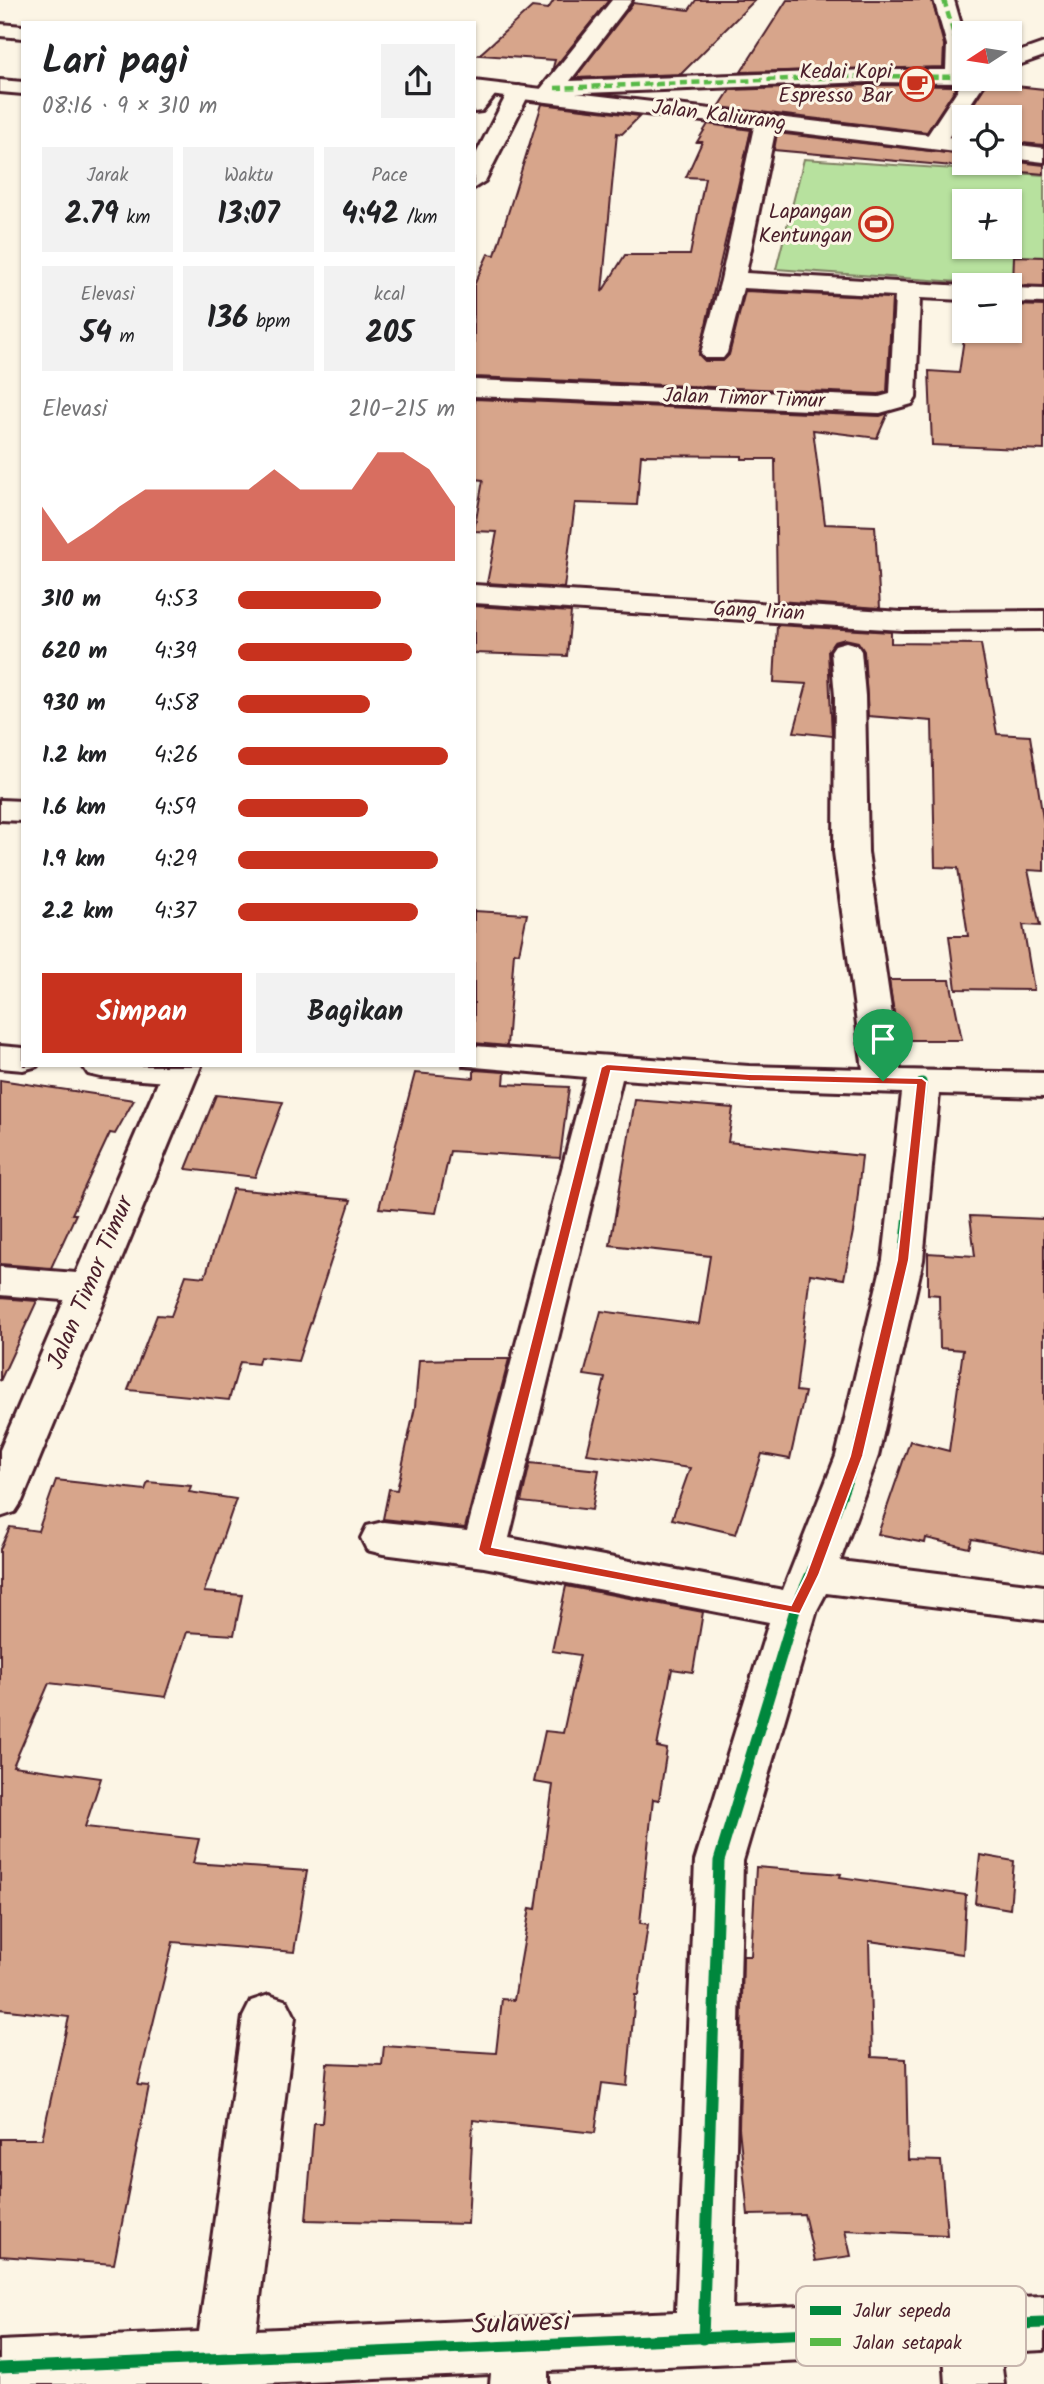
<!DOCTYPE html>
<html lang="id">
<head>
<meta charset="utf-8">
<style>
	:root { --surface:#fff; --page:#f2f2f2; --text:#202124; --muted:#757577; --accent:#c8321e }
	body { margin:0; font-family:Kalam,sans-serif; background:var(--page); color:var(--text); height:100vh; display:flex; flex-direction:column; font-size:26px; white-space:nowrap }
	* { box-sizing:border-box; margin:0 }
	p { font-size:23px; color:var(--muted) }
	.icon { flex:none; width:38px; height:38px; fill:none; stroke:currentColor; stroke-width:2; stroke-linecap:round; stroke-linejoin:round }
	.map { position:relative; flex:1; overflow:hidden }
	.side { position:absolute; left:21px; top:21px; width:455px; height:1046px; display:flex; flex-direction:column; background:var(--surface); border-radius:0px; box-shadow:0 2px 5px #0004 }
	.side>* { flex:none }
	.needle { width:46px; rotate:258deg }
	.tools { position:absolute; left:952px; top:21px; display:grid; gap:14px }
	.tools a { display:grid; place-items:center; width:70px; height:70px; border-radius:0px; background:var(--surface); box-shadow:0 2px 5px #0004; font-size:35px }
	.pin { position:absolute; display:grid; place-items:center; width:60px; height:60px; color:#fff; margin:-72px -30px; border-radius:50% 50% 50% 0; rotate:-45deg; box-shadow:0 0 7px #0007 }
	.pin .icon { rotate:45deg }
	.round { display:grid; place-items:center; flex:none; width:74px; height:74px; border-radius:0px; background:var(--page) }
	.summary { display:flex; align-items:center; justify-content:space-between; height:119px; padding:0 21px }
	h1 { font-size:38px; font-weight:800; line-height:52px }
	.stats { display:grid; grid-template-columns:repeat(3,1fr); gap:10px; height:119px; padding:7px 21px }
	.stats div { display:grid; align-content:center; border-radius:0px; background:var(--page); text-align:center }
	.stats b { font-size:30px; font-weight:800 }
	.stats small { font-size:19px; font-weight:400 }
	.stats p { font-size:19px }
	.chart { height:196px; padding:14px 21px }
	.chart p { display:flex; justify-content:space-between }
	.chart svg { width:100%; height:126px; margin-top:7px; fill:var(--accent); opacity:.7 }
	.cta { display:flex; gap:14px; margin-top:auto; padding:14px 21px }
	.cta a { flex:1; height:80px; border-radius:0px; background:var(--accent); color:#fff; font-size:28px; font-weight:800; line-height:80px; text-align:center }
	.cta a+a { background:var(--page); color:var(--text) }
	ul { padding:0 21px; list-style:none; font-size:23px }
	li { display:grid; grid-template-columns:112px 84px 1fr; align-items:center; height:52px }
	li i { height:18px; border-radius:9px; background:var(--accent) }
	.map>svg:first-child { display:block }
	.green { fill:#b7e19e; stroke:#808064; stroke-width:2; fill-rule:evenodd }
	.building { fill:#d7a58b; stroke:#4a1f2b; stroke-width:2 }
	.lines { fill:none; stroke-linecap:round; stroke-linejoin:round }
	.minor-casing { stroke:#4a1f2b; stroke-width:6 }
	.tertiary-casing { stroke:#4a1f2b; stroke-width:6 }
	.primary-casing { stroke:#4a1f2b; stroke-width:6 }
	.minor { fill:#fcf5e5; fill-rule:evenodd }
	.tertiary { fill:#fcf5e5; fill-rule:evenodd }
	.primary { fill:#fcf5e5; fill-rule:evenodd }
	.quiet { stroke:#58b947; stroke-width:4.5; stroke-dasharray:8 4.5; stroke-linecap:butt }
	.cycleway-far1-casing { stroke:#fcf5e5; stroke-width:13 }
	.cycleway-casing { stroke:#fcf5e5; stroke-width:16 }
	.cycleway-far1 { stroke:#00873e; stroke-width:9 }
	.cycleway { stroke:#00873e; stroke-width:11 }
	.route { fill:#c8321e; stroke:#fff; stroke-width:2; fill-rule:evenodd }
	.labels { text-anchor:middle; dominant-baseline:central; stroke-width:6; stroke-linejoin:round; paint-order:stroke }
	.far-poi-label { font-size:21px; fill:#4a1f2b; stroke:#fcf5e5; text-anchor:end }
	.far-street-label { font-size:21px; fill:#4a1f2b; stroke:#fcf5e5 }
	.street-label { font-size:24px; fill:#4a1f2b; stroke:#fcf5e5 }
	.near-street-label { font-size:28px; fill:#4a1f2b; stroke:#fcf5e5 }
	.key { fill:#fcf5e5; stroke:#c7b5ad; stroke-width:2 }
	.key-label { font-size:19px; fill:#4a1f2b }
</style>
</head>
<body>
<div class="map">
<svg width="1044" height="2384" viewBox="0 0 1044 2384">
	<rect width="100%" height="100%" fill="#fcf5e5"/>
	<filter id="ink" filterUnits="userSpaceOnUse"><feTurbulence type="fractalNoise" baseFrequency=".0143" numOctaves="2"/><feDisplacementMap in="SourceGraphic" scale="14" xChannelSelector="R" yChannelSelector="G"/><feConvolveMatrix kernelMatrix="1 2 1 2 8 2 1 2 1" color-interpolation-filters="sRGB"/></filter>
	<g filter="url(#ink)">
		<path class="green" d="M804,159L1044,175V288L776,269ZM964,201H1010V247H964Z"/>
		<g class="building">
			<polygon points="554,0 609,0 552,71 555,60 479,55 532,7 548,9"/>
			<polygon points="696,0 755,0 681,74 575,78 633,3 689,10"/>
			<polygon points="787,0 932,0 944,45 943,67 741,72"/>
			<polygon points="987,83 1044,89 1044,145 1010,142 1010,117 965,117"/>
			<polygon points="868,85 957,86 927,132 719,107 730,90"/>
			<polygon points="542,104 640,116 622,134 617,133 602,292 625,255 690,255 705,178 686,177 702,142 697,142 708,124 751,130 699,355 705,361 723,361 729,355 745,291 892,298 887,392 879,394 474,377 474,285 488,254 495,255"/>
			<polygon points="777,133 964,155 964,163 1010,161 1044,165 1044,174 774,150"/>
			<polygon points="1014,256 1044,257 1044,286 1013,285"/>
			<polygon points="1012,305 1044,306 1044,450 932,445 929,371 959,373 965,331 1011,331"/>
			<polygon points="474,399 880,416 888,413 877,438 813,430 825,524 875,526 880,608 777,601 775,459 742,459 742,456 641,455 637,505 575,503 564,588 487,583 497,532 474,531 483,480 474,479"/>
			<polygon points="474,606 571,612 567,656 474,653"/>
			<polygon points="777,625 891,632 891,643 981,644 997,734 1030,736 1044,825 1044,871 1028,870 1040,926 1023,925 1034,990 956,989 949,936 968,936 958,868 935,867 932,721 868,716 864,651 858,642 845,639 834,642 828,651 832,736 794,732 807,684 774,682"/>
			<polygon points="474,911 527,914 519,953 514,952 507,1046 474,1043"/>
			<polygon points="889,980 950,980 962,1040 898,1040"/>
			<polygon points="474,1070 505,1072 504,1084 569,1087 560,1158 450,1151 436,1213 379,1208 415,1073 474,1078"/>
			<polygon points="0,1080 134,1100 115,1134 110,1133 72,1214 76,1214 51,1268 0,1264"/>
			<polygon points="216,1095 283,1102 255,1177 186,1169"/>
			<polygon points="635,1100 733,1108 728,1142 862,1156 855,1221 844,1279 810,1274 796,1391 805,1392 790,1459 762,1454 736,1534 672,1519 690,1468 587,1454 605,1378 584,1375 601,1311 699,1324 710,1256 610,1245"/>
			<polygon points="233,1189 351,1200 298,1361 260,1357 258,1364 240,1362 229,1400 128,1390 157,1315 171,1316 186,1275 205,1277"/>
			<polygon points="970,1216 1044,1219 1044,1553 972,1539 969,1548 926,1538 925,1543 878,1534 910,1441 949,1451 963,1350 940,1348 939,1295 928,1294 928,1253 975,1256"/>
			<polygon points="0,1298 37,1301 0,1381"/>
			<polygon points="462,1359 509,1359 465,1528 383,1519 389,1489 397,1490 415,1407 419,1360"/>
			<polygon points="530,1463 599,1470 592,1510 521,1502"/>
			<polygon points="56,1480 145,1490 148,1482 191,1486 189,1492 236,1499 204,1592 242,1595 234,1635 187,1632 166,1697 49,1683 13,1766 101,1778 85,1827 199,1839 193,1863 307,1871 294,1952 173,1942 138,2085 149,2086 114,2264 0,2256 0,2139 42,2139 69,2017 0,2009 0,1549 10,1527 38,1531"/>
			<polygon points="566,1586 703,1612 693,1672 672,1669 657,1747 667,1749 659,1800 653,1799 640,1923 648,1924 638,1995 635,1995 627,2086 602,2083 595,2133 473,2120 468,2224 306,2220 314,2123 322,2123 327,2063 382,2065 384,2046 496,2053 502,1999 514,2000 530,1908 536,1909 553,1785 534,1782 545,1731 563,1733 580,1655 552,1651"/>
			<polygon points="980,1855 1014,1861 1010,1909 975,1903"/>
			<polygon points="756,1867 841,1874 840,1877 966,1895 963,1954 869,1941 872,2057 906,2059 908,2160 941,2161 947,2235 845,2230 851,2256 815,2261 804,2214 748,2215 739,2128 743,1956 751,1956"/>
		</g>
		<g class="lines">
			<g class="minor-casing">
				<g id="minor">
					<polygon points="612,0 632,0 570,81 868,70 946,70 947,45 934,0 954,0 964,35 964,79 987,79 942,147 934,149 923,142 962,83 868,82 559,94 555,101 539,101 536,96 539,91"/>
					<polygon points="1044,43 1044,56 1010,68 1010,55"/>
					<polygon points="0,80 23,82 23,94 0,92"/>
					<polygon points="489,83 500,89 482,111 474,112 474,93 481,84"/>
					<polygon points="766,115 777,122 746,273 964,286 964,300 920,298 916,398 912,404 880,413 474,396 474,380 879,397 890,394 895,296 743,288 727,353 723,358 705,358 701,353 721,280 755,122"/>
					<polygon points="1010,288 1044,289 1044,303 1010,302"/>
					<polygon points="474,585 902,612 1044,611 1044,629 902,630 474,603"/>
					<path d="M846,642L857,645L861,651L865,696L868,852L900,1070L1044,1073V1097L939,1094L923,1260L878,1456L840,1561L1044,1586V1620L826,1593L817,1610L743,1861L732,2309L1044,2296V2350L1000,2352L1004,2384H946L944,2354L548,2371V2384H490L491,2374L262,2384H0V2341L199,2332L243,2017L251,2001L269,1995L287,2001L295,2017L256,2330L676,2312L695,1861L769,1622L484,1567L383,1554L367,1550L361,1538L367,1526L383,1522L467,1531L586,1077L464,1066H474V1046L749,1066L863,1069L834,852L835,696L831,651L835,645ZM622,1079L749,1088L902,1093L883,1260L836,1456L783,1590L509,1538Z"/>
					<polygon points="0,800 23,801 23,821 0,820"/>
					<polygon points="0,1046 23,1048 23,1066 37,1066 23,1070 0,1068"/>
					<polygon points="83,1066 195,1066 199,1072 194,1080 181,1083 101,1077 88,1074"/>
					<polygon points="0,1267 89,1274 103,1278 109,1288 103,1298 89,1302 0,1295"/>
				</g>
			</g>
			<g class="tertiary-casing">
				<g id="tertiary">
					<polygon points="519,86 530,92 485,181 474,188 474,158 508,92"/>
					<polygon points="165,1066 201,1066 22,1501 15,1512 0,1517 0,1450"/>
				</g>
			</g>
			<g class="primary-casing">
				<g id="primary">
					<polygon points="0,24 23,26 23,38 0,36"/>
					<polygon points="474,81 964,139 964,153 474,93"/>
					<polygon points="1010,144 1044,148 1044,162 1010,158"/>
				</g>
			</g>
			<use href="#minor" class="minor"/>
			<use href="#tertiary" class="tertiary"/>
			<use href="#primary" class="primary"/>
			<g class="quiet">
				<polyline points="944,0 957,45 956,76"/>
				<polyline points="555,88 868,76 964,77"/>
			</g>
			<g class="cycleway-far1-casing">
				<polyline id="cycleway-far1" points="826,1539 857,1456 903,1260 922,1082"/>
			</g>
			<g class="cycleway-casing">
				<g id="cycleway">
					<polyline points="703,2339 719,1861 795,1610 827,1537"/>
					<polyline points="0,2368 1044,2323"/>
				</g>
			</g>
			<use href="#cycleway-far1" class="cycleway-far1"/>
			<use href="#cycleway" class="cycleway"/>
		</g>
	</g>
	<path class="route" d="M607,1064L749,1074L922,1078L927,1082L909,1260L863,1456L819,1575L800,1614L484,1555L478,1550L601,1067ZM611,1071L749,1081L916,1085L897,1260L850,1456L806,1575L791,1605L492,1547Z"/>
	<defs>
		<g id="cafe-ring" transform="scale(1.75)"><circle r="9.5" fill="#fcf5e5" stroke="#c8321e" stroke-width="1.5"/><path d="M-5.5-4.5H6V0H3Q3 3.5 0 3.5H-2.5Q-5.5 3.5-5.5 0ZM3-3.2v2h1.7v-2ZM-6 4.5H4V6H-6Z" fill="#c8321e"/></g>
		<g id="stadium-ring" transform="scale(1.75)"><circle r="9.5" fill="#fcf5e5" stroke="#c8321e" stroke-width="1.5"/><path d="M0-5a6.5 5 0 1 0 0 10a6.5 5 0 1 0 0-10ZM-3.5-1.8h7v3.6h-7Z" fill="#c8321e"/></g>
	</defs>
	<g fill-rule="evenodd">
		<use href="#cafe-ring" x="917" y="84"/>
		<use href="#stadium-ring" x="876" y="224"/>
	</g>
	<g class="labels">
		<g class="far-poi-label">
			<text x="892" y="72">Kedai Kopi<tspan x="892" dy="24">Espresso Bar</tspan></text>
			<text x="852" y="212">Lapangan<tspan x="852" dy="24">Kentungan</tspan></text>
		</g>
		<g class="far-street-label">
			<text transform="translate(719 116) rotate(7)">Jalan Kaliurang</text>
			<text transform="translate(744 399) rotate(2)">Jalan Timor Timur</text>
			<text transform="translate(759 612) rotate(3)">Gang Irian</text>
		</g>
		<g class="street-label">
			<text transform="translate(91 1283) rotate(-67)">Jalan Timor Timur</text>
		</g>
		<g class="near-street-label">
			<text transform="translate(521 2324) rotate(-2)">Sulawesi</text>
		</g>
	</g>
	<rect x="796" y="2286" width="230" height="80" rx="10" class="key"/>
	<rect x="810" y="2306" width="31" height="9" fill="#00873e"/>
	<rect x="810" y="2338" width="31" height="8" fill="#58b947"/>
	<g class="key-label">
		<text x="853" y="2317">Jalur sepeda</text>
		<text x="853" y="2349">Jalan setapak</text>
	</g>
</svg>
<div class="tools">
<a><svg class="needle" viewBox="-14 -14 28 28"><path d="M0-13l5 13h-10z" fill="#e53935"/><path d="M0 13l5-13h-10z" fill="#757577"/></svg></a>
<a><svg class="icon" aria-label="locate" viewBox="0 0 24 24"><circle cx="12" cy="12" r="6"/><path d="M12 2v4M12 18v4M2 12h4M18 12h4"/></svg></a>
<a>+</a>
<a>−</a>
</div>
<div class="pin" style="left:883px;top:1081px;background:#1e9e55"><svg class="icon" aria-label="arrive" viewBox="0 0 24 24"><path d="M6 21V4h12l-3 4 3 4H6"/></svg></div>
<section class="side">
<div class="summary"><div><h1>Lari pagi</h1><p>08:16 · 9 × 310 m</p></div><a class="round"><svg class="icon" aria-label="share" viewBox="0 0 24 24"><path d="M12 15V3M7 8l5-5 5 5M5 13v7h14v-7"/></svg></a></div>
<div class="stats">
<div><p>Jarak</p><b>2.79<small> km</small></b></div>
<div><p>Waktu</p><b>13:07</b></div>
<div><p>Pace</p><b>4:42<small> /km</small></b></div>
</div>
<div class="stats">
<div><p>Elevasi</p><b>54<small> m</small></b></div>
<div><b>136<small> bpm</small></b></div>
<div><p>kcal</p><b>205</b></div>
</div>
<div class="chart"><p><span>Elevasi</span>210–215 m</p>
<svg viewBox="0 0 160 44" preserveAspectRatio="none"><path d="M0 44V25L10 38L20 32L30 25L40 19L50 19L60 19L70 19L80 19L90 12L100 19L110 19L120 19L130 6L140 6L150 12L160 25V44z"/></svg>
</div>
<ul>
<li><b>310 m</b>4:53<i style="width:66%"></i></li>
<li><b>620 m</b>4:39<i style="width:80%"></i></li>
<li><b>930 m</b>4:58<i style="width:61%"></i></li>
<li><b>1.2 km</b>4:26<i style="width:97%"></i></li>
<li><b>1.6 km</b>4:59<i style="width:60%"></i></li>
<li><b>1.9 km</b>4:29<i style="width:92%"></i></li>
<li><b>2.2 km</b>4:37<i style="width:83%"></i></li>
</ul>
<div class="cta"><a>Simpan</a><a>Bagikan</a></div>
</section>
</div>
</body>
</html>
